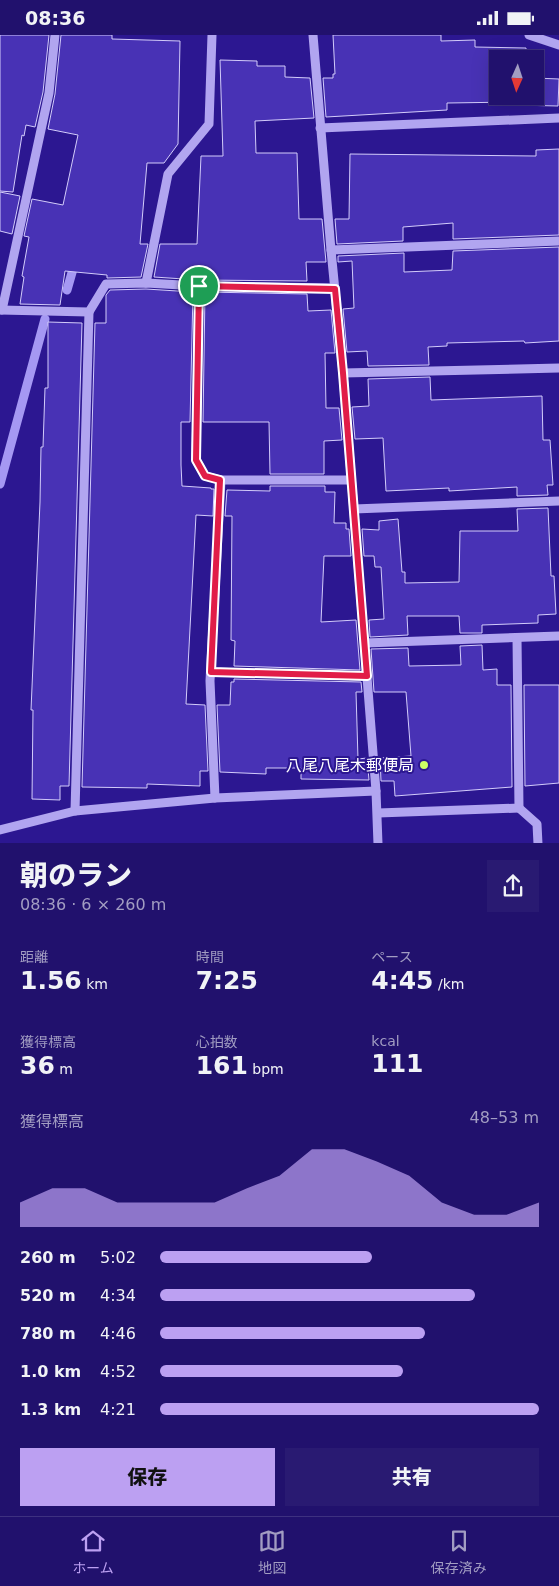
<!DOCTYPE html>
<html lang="ja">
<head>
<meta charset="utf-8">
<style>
	:root { --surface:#21116d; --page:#291a72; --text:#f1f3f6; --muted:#a29dc2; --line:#3e3180; --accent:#bca0f2 }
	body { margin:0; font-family:"DejaVu Sans","Noto Sans JP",sans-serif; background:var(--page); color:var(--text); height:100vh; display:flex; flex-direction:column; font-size:19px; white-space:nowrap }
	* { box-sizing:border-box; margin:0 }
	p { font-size:16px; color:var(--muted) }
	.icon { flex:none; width:28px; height:28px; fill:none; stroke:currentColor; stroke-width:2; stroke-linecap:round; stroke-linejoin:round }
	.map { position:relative; height:808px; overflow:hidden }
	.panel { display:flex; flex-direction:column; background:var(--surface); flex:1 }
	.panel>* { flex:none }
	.needle { width:32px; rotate:183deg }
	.buttons { position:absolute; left:489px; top:15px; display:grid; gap:10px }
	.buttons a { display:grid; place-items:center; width:55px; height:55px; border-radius:0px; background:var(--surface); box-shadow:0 5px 20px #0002,0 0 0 1px var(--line); font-size:25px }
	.pin { position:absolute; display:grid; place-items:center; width:42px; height:42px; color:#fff; margin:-21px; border:2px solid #fff; border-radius:50%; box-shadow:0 1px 5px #0007 }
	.round { display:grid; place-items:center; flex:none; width:52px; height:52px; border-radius:0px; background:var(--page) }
	.overview { display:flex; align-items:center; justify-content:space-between; height:85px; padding:0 20px }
	h1 { font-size:28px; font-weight:800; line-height:38px }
	.metrics { display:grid; grid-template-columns:repeat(3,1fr); gap:8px; height:85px; padding:5px 20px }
	.metrics div { display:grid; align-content:center }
	.metrics b { font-size:25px; font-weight:800 }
	.metrics small { font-size:14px; font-weight:400 }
	.metrics p { font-size:14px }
	.chart { height:140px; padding:10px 20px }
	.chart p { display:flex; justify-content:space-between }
	.chart svg { width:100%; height:90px; margin-top:5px; fill:var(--accent); opacity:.7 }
	.button { display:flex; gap:10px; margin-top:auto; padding:10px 20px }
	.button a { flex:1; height:58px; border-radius:0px; background:var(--accent); color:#111; font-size:20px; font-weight:800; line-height:58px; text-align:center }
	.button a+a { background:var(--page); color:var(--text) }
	ul { padding:0 20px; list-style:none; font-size:16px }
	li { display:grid; grid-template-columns:80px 60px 1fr; align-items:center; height:38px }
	li i { height:12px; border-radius:6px; background:var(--accent) }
	.status { display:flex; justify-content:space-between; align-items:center; height:35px; padding:0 25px; background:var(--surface); direction:ltr }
	.status svg { height:14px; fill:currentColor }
	.menu { display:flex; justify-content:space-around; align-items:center; height:70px; border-top:1px solid var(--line); background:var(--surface); font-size:14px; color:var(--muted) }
	.menu a { display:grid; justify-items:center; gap:2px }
	.menu .on { color:var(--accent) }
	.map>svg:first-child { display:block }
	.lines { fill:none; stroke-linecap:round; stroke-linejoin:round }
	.stream { stroke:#a598f3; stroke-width:9 }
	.building { fill:#4832b5; stroke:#d3ccfb }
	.minor { stroke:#b1a5f0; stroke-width:9 }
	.route-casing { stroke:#fff; stroke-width:10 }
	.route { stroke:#e11d48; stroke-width:6 }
	.poi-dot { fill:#cdff64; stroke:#2c1791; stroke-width:2 }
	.labels { text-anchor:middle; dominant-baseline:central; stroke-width:4; stroke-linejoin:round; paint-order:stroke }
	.poi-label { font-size:16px; fill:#fff; stroke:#2c1791; text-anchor:end }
</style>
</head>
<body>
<div class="status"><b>08:36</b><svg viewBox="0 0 49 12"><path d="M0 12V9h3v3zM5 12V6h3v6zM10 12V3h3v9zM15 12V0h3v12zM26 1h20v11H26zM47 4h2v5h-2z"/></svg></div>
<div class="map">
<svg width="559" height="809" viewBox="0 0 559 809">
	<rect width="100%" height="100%" fill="#2c1791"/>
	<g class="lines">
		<g class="stream">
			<polyline points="67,255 75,227"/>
			<polyline points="0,449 45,284"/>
		</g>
	</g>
	<g class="building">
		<polygon points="0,0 49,0 43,57 35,92 26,90 24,101 22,100 13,157 0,156"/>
		<polygon points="61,0 112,0 112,4 180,6 178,109 164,128 147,128 140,209 148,209 141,242 107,243 107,240 65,236 60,270 20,269 24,242 22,241 29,202 24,201 32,164 63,170 78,100 48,94 55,59"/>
		<polygon points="333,0 441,0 441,6 475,5 475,12 526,13 526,24 498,24 498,61 535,61 535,43 559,44 558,71 516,70 516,67 447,68 447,75 326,82 323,43 333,43 333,39 335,39"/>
		<polygon points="220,25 257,26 257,31 285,31 285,42 310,43 314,83 255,86 256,118 297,118 299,184 322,184 326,227 306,227 307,246 199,245 154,242 160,209 197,209 201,121 223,121"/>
		<polygon points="559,114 559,200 453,204 453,188 403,192 403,206 337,209 335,184 349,184 350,119 536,121 536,115"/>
		<polygon points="0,157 20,161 12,199 0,196"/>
		<polygon points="559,212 559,306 525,308 524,306 447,308 447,311 428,312 429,330 368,331 367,316 347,317 343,274 354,273 352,226 338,227 338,221 404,218 404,237 452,235 453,216"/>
		<polygon points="146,254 193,257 190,387 181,387 181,430 182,451 211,453 211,454 214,454 213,481 196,480 186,669 205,670 208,736 200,736 200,751 147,749 147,753 82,752 95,288 106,288 106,260 110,255"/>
		<polygon points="205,257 307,259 308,276 331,275 335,318 325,318 326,373 339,373 342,405 324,406 324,439 270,439 269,387 203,387"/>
		<polygon points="48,287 82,288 69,751 60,751 60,765 32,764 33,675 31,675 40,467 41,412 43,412 45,353 48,353"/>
		<polygon points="430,342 431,365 542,361 543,405 550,405 553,450 547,450 548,460 517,461 517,452 449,456 449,453 386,456 383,403 355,404 352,372 369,371 368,344"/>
		<polygon points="270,451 325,451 325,457 335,457 334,488 346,488 346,494 349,494 351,521 324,521 321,587 356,585 360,635 234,631 235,606 231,605 232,481 225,481 227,455 270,456"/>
		<polygon points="548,473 551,541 554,541 556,579 538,580 538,588 482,590 482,598 460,598 459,581 407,581 408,600 370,602 369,585 384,584 381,532 375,532 374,521 364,521 362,494 379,495 379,486 398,484 402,537 405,537 405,548 459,547 460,496 518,496 517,474"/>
		<polygon points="482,610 483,635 497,634 497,650 511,650 512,752 395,761 394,746 381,746 380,723 411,721 406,657 374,657 371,614 408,613 409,631 461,630 460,611"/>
		<polygon points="234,644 361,647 362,657 356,657 358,724 367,723 369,745 301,744 301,733 266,733 266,739 220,737 217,670 230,670 231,647 234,647"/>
		<polygon points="524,650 559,650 559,748 525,751"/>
	</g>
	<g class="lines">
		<g class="minor">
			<polyline points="313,0 331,215 343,338 376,756 378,809"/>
			<polyline points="529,0 559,10"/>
			<polyline points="320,93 559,83"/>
			<polyline points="331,215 559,206"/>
			<polyline points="146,248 168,139 209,89 212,0"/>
			<polyline points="199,251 196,425 205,441 221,445 351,445"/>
			<polyline points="0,275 89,277 106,249 146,248 199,251 335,253"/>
			<polyline points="2,275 49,58 55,0"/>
			<polyline points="343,338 559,333"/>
			<polyline points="354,474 559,466"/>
			<polyline points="365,608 559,601"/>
			<polyline points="211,637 367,641"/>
			<polyline points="215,763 210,646 221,445"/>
			<polyline points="519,773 537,789 538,809"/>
			<polyline points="75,776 89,277"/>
			<polyline points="378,778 519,773 517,603"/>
			<polyline points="0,795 75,776 215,763 376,756"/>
		</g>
	</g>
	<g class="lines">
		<g class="route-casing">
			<polygon id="route" points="199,251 335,254 343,338 367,641 211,637 220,445 205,441 196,425"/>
		</g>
		<use href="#route" class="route"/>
	</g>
	<circle class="poi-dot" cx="424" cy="730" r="5"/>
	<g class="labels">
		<g class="poi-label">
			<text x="414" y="730">八尾八尾木郵便局</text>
		</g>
	</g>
</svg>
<div class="buttons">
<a><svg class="needle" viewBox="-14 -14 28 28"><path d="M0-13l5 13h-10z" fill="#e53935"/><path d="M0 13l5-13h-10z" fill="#a29dc2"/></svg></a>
</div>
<div class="pin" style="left:199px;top:251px;background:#1e9e55"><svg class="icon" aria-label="arrive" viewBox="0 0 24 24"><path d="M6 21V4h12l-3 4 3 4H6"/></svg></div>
</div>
<section class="panel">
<div class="overview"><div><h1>朝のラン</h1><p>08:36 · 6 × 260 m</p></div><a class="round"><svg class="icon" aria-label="share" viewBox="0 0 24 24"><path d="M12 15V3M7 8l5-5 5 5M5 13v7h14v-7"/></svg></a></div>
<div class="metrics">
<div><p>距離</p><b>1.56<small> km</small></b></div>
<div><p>時間</p><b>7:25</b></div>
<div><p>ペース</p><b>4:45<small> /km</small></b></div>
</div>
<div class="metrics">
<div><p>獲得標高</p><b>36<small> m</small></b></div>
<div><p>心拍数</p><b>161<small> bpm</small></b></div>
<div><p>kcal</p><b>111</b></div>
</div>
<div class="chart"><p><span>獲得標高</span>48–53 m</p>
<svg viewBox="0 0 160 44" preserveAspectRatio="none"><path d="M0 44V32L10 25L20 25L30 32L40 32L50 32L60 32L70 25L80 19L90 6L100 6L110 12L120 19L130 32L140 38L150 38L160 32V44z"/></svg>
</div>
<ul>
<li><b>260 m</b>5:02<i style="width:56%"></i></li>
<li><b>520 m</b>4:34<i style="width:83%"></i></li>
<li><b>780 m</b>4:46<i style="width:70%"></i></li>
<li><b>1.0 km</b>4:52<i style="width:64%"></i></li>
<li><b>1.3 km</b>4:21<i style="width:100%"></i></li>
</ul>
<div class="button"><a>保存</a><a>共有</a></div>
</section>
<nav class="menu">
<a class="on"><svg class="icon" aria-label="home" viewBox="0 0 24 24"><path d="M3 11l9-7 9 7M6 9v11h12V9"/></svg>ホーム</a>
<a><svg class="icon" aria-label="map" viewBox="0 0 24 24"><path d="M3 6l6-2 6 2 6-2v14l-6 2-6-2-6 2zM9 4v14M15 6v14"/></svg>地図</a>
<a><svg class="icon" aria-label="saved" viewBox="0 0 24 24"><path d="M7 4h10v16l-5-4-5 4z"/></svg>保存済み</a>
</nav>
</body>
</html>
